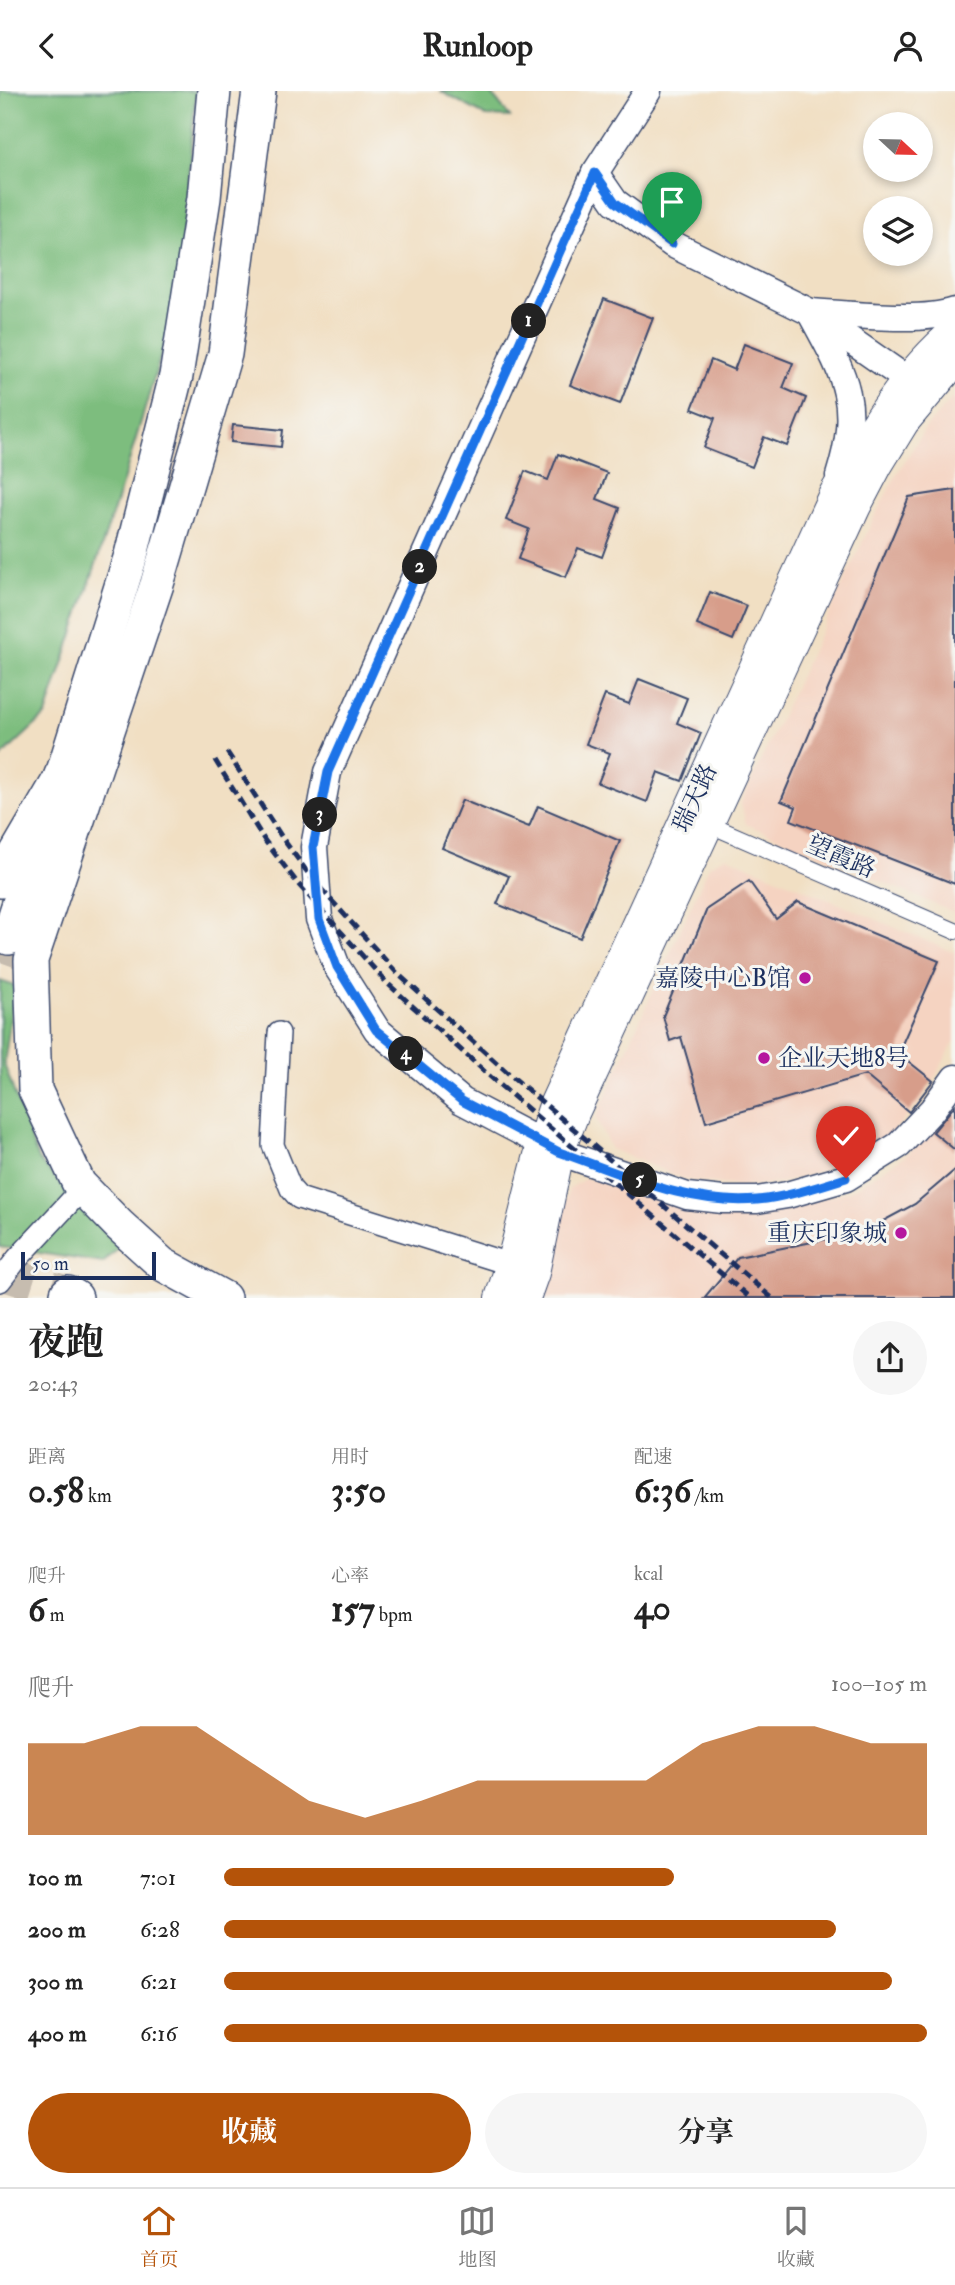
<!DOCTYPE html>
<html lang="zh">
<head>
<meta charset="utf-8">
<style>
	:root { --surface:#fff; --page:#f6f6f6; --text:#222; --muted:#767676; --line:#e0e0e0; --accent:#b45309 }
	body { margin:0; font-family:"IM FELL Double Pica","Noto Serif SC",serif; background:var(--page); color:var(--text); height:100vh; display:flex; flex-direction:column; font-size:26px; white-space:nowrap }
	* { box-sizing:border-box; margin:0 }
	p { font-size:23px; color:var(--muted) }
	.icon { flex:none; width:38px; height:38px; fill:none; stroke:currentColor; stroke-width:2; stroke-linecap:round; stroke-linejoin:round }
	.map { position:relative; height:1207px; overflow:hidden }
	.sheet { display:flex; flex-direction:column; background:var(--surface); flex:1 }
	.sheet>* { flex:none }
	.needle { width:46px; rotate:112deg }
	.tools { position:absolute; left:863px; top:21px; display:grid; gap:14px }
	.tools a { display:grid; place-items:center; width:70px; height:70px; border-radius:50%; background:var(--surface); box-shadow:0 4px 10px #0003; font-size:35px }
	.scale { position:absolute; left:21px; bottom:18px; width:135px; box-sizing:border-box; padding-left:7px; border:4px solid #1b2f5e; border-top:0; font-size:19px; line-height:24px; white-space:nowrap; color:#1b2f5e; -webkit-text-stroke:5px #f6f6f2; paint-order:stroke }
	.pin { position:absolute; display:grid; place-items:center; width:60px; height:60px; color:#fff; margin:-72px -30px; border-radius:50% 50% 50% 0; rotate:-45deg; box-shadow:0 0 7px #0007 }
	.pin .icon { rotate:45deg }
	.km { position:absolute; width:35px; height:35px; margin:-18px; border-radius:50%; background:#222; color:#fff; font-size:19px; line-height:35px; text-align:center }
	.round { display:grid; place-items:center; flex:none; width:74px; height:74px; border-radius:37px; background:var(--page) }
	.head { display:flex; align-items:center; justify-content:space-between; height:119px; padding:0 28px }
	h1 { font-size:38px; font-weight:700; line-height:52px }
	.figures { display:grid; grid-template-columns:repeat(3,1fr); gap:10px; height:119px; padding:7px 28px }
	.figures div { display:grid; align-content:center }
	.figures b { font-size:35px; font-weight:700 }
	.figures small { font-size:19px; font-weight:400 }
	.figures p { font-size:19px }
	.chart { height:196px; padding:14px 28px }
	.chart p { display:flex; justify-content:space-between }
	.chart svg { width:100%; height:126px; margin-top:7px; fill:var(--accent); opacity:.7 }
	.primary-button { display:flex; gap:14px; margin-top:auto; padding:14px 28px }
	.primary-button a { flex:1; height:80px; border-radius:42px; background:var(--accent); color:#fff; font-size:28px; font-weight:700; line-height:80px; text-align:center }
	.primary-button a+a { background:var(--page); color:var(--text) }
	ul { padding:0 28px; list-style:none; font-size:23px }
	li { display:grid; grid-template-columns:112px 84px 1fr; align-items:center; height:52px }
	li i { height:18px; border-radius:9px; background:var(--accent) }
	header { display:flex; justify-content:space-between; align-items:center; height:91px; padding:0 28px; background:var(--surface); font-size:32px; font-weight:700 }
	.dock { display:flex; justify-content:space-around; align-items:center; height:98px; border-top:2px solid var(--line); background:var(--surface); font-size:19px; color:var(--muted) }
	.dock a { display:grid; justify-items:center; gap:4px }
	.dock .active { color:var(--accent) }
	.map>svg:first-child { display:block }
	.built { fill:#f5d3c1 }
	.forest { fill:#7dbd7e; stroke:#4c766e; stroke-width:2 }
	.building { fill:#d79d8a }
	.lines { fill:none; stroke-linecap:round; stroke-linejoin:round }
	.trunk-tunnel { stroke:#c6bcaf; stroke-width:35; stroke-dasharray:35 18; stroke-linecap:butt }
	.pedestrian-casing { stroke:#3b496d; stroke-width:18 }
	.minor-casing { stroke:#3b496d; stroke-width:24 }
	.tertiary-casing { stroke:#3b496d; stroke-width:29 }
	.secondary-casing { stroke:#3b496d; stroke-width:32 }
	.primary-casing { stroke:#3b496d; stroke-width:36 }
	.trunk-casing { stroke:#3b496d; stroke-width:38 }
	.pedestrian { stroke:#fff; stroke-width:16 }
	.minor { stroke:#fff; stroke-width:21 }
	.tertiary { stroke:#fff; stroke-width:26 }
	.secondary { stroke:#fff; stroke-width:30 }
	.primary { stroke:#fff; stroke-width:33 }
	.trunk { stroke:#fff; stroke-width:35 }
	.rail { stroke:#1b2f5e; stroke-width:5; stroke-dasharray:10 5; stroke-linecap:butt }
	.route-casing { stroke:#fff; stroke-width:14 }
	.route { stroke:#1a73e8; stroke-width:9 }
	.poi-dot { fill:#b5179e; stroke:#f6f6f2; stroke-width:2.5 }
	.labels { text-anchor:middle; dominant-baseline:central; stroke-width:6; stroke-linejoin:round; paint-order:stroke }
	.street-label { font-size:24px; fill:#1b2f5e; stroke:#f6f6f2 }
	.poi-label { font-size:24px; fill:#1b2f5e; stroke:#f6f6f2; text-anchor:end }
</style>
</head>
<body>
<header><svg class="icon" aria-label="back" viewBox="0 0 24 24"><path d="M15 5l-7 7 7 7"/></svg>Runloop<svg class="icon" aria-label="person" viewBox="0 0 24 24"><circle cx="12" cy="8" r="4"/><path d="M4 21q1-7 8-7t8 7"/></svg></header>
<div class="map">
<svg width="955" height="1207" viewBox="0 0 955 1207">
	<rect width="100%" height="100%" fill="#f6f6f2"/>
	<filter id="ink" filterUnits="userSpaceOnUse"><feTurbulence type="fractalNoise" baseFrequency=".0143" numOctaves="2"/><feDisplacementMap in="SourceGraphic" scale="14" xChannelSelector="R" yChannelSelector="G"/><feConvolveMatrix kernelMatrix="1 2 1 2 8 2 1 2 1" color-interpolation-filters="sRGB"/></filter>
	<filter id="wash" filterUnits="userSpaceOnUse"><feTurbulence type="fractalNoise" baseFrequency=".00686" numOctaves="4" result="noise"/><feDisplacementMap in="SourceGraphic" scale="28" xChannelSelector="R" yChannelSelector="G"/><feGaussianBlur stdDeviation="1.57" result="paint"/><feColorMatrix in="noise" values="0 0 0 0 0 0 0 0 0 0 0 0 0 0 0 0 0 1.4 0 .05"/><feComposite in="paint" operator="in"/></filter>
	<g filter="url(#wash)">
		<rect width="100%" height="100%" fill="#f1dfc3"/>
		<g class="built">
			<polygon points="955,304 955,822 746,733 741,712 875,424 897,383 924,339"/>
			<polygon points="726,765 955,862 955,950 921,1010 891,1042 837,1075 781,1092 740,1095 687,1089 611,1058 596,1027 709,775"/>
			<polygon points="955,1009 955,1207 541,1207 569,1098 586,1087 683,1114 791,1115 850,1100 908,1063"/>
		</g>
		<g class="forest">
			<polygon points="0,0 196,0 177,211 121,397 46,624 0,667"/>
			<polygon points="440,0 489,0 510,26 486,25"/>
			<polygon points="0,890 15,895 4,973 38,1068 119,1157 103,1172 0,1156"/>
		</g>
		<g id="blocks">
			<g class="building">
				<polygon points="604,208 653,227 620,313 570,294"/>
				<polygon points="744,253 793,272 783,297 806,307 787,355 764,346 752,376 704,357 715,327 692,318 711,269 734,279"/>
				<polygon points="233,334 283,339 281,356 231,351"/>
				<polygon points="558,363 607,382 597,408 620,417 602,466 578,457 566,486 518,468 529,438 506,429 525,380 548,389"/>
				<polygon points="955,399 955,793 791,729 796,716 781,710 909,406"/>
				<polygon points="710,501 747,515 733,549 697,534"/>
				<polygon points="639,588 687,607 677,632 701,642 682,690 658,681 647,711 598,692 610,662 586,653 605,604 629,613"/>
				<polygon points="462,709 529,736 538,715 620,750 580,847 497,813 509,785 442,757"/>
				<polygon points="749,790 776,828 798,811 939,870 898,962 933,990 909,1021 865,984 706,1031 681,946 670,950 663,925 707,818"/>
				<polygon points="955,1014 955,1059 933,1041"/>
				<polygon points="955,1079 955,1207 704,1207 738,1166 822,1149 872,1136 915,1113"/>
			</g>
		</g>
	</g>
	<g filter="url(#ink)">
		<use href="#blocks" fill-opacity="0" stroke="#3b496d" stroke-width="2"/>
		<g class="lines">
			<g class="trunk-tunnel">
				<polyline points="0,871 9,846"/>
				<polyline points="0,1181 68,1203"/>
			</g>
			<g class="pedestrian-casing">
				<polyline id="pedestrian" points="708,733 955,840"/>
			</g>
			<g class="minor-casing">
				<g id="minor">
					<polyline points="279,942 273,1054 291,1098 299,1107 512,1174"/>
					<polyline points="0,1190 17,1168 83,1097"/>
				</g>
			</g>
			<g class="tertiary-casing">
				<g id="tertiary">
					<polyline points="648,0 595,82 328,681 314,756 319,828 337,876 377,939 462,1010 559,1061 687,1105 723,1109 757,1109 787,1104 846,1087 899,1054 932,1019 955,987"/>
					<polyline points="595,82 615,111 672,153 810,221 925,301"/>
					<path d="M839,385C862,311 845,285 810,221C849,223 920,232 955,220"/>
				</g>
			</g>
			<g class="secondary-casing">
				<g id="secondary">
					<path d="M500,1207C523,1143 532,1076 555,1012L834,403C868,345 902,284 955,240"/>
					<polyline points="525,1207 534,1182 559,1061 574,1022 856,415 877,375 904,331 955,270"/>
				</g>
			</g>
			<g class="primary-casing">
				<g id="primary">
					<polyline points="0,790 62,684 131,464 176,285 204,107 214,0"/>
					<polyline points="224,1207 162,1173 119,1134 79,1093 35,999 31,869 157,493 225,263 259,0"/>
				</g>
			</g>
			<g class="trunk-casing">
				<g id="trunk">
					<polyline points="9,846 62,684"/>
					<polyline points="68,1203 75,1207"/>
				</g>
			</g>
			<use href="#pedestrian" class="pedestrian"/>
			<use href="#minor" class="minor"/>
			<use href="#tertiary" class="tertiary"/>
			<use href="#secondary" class="secondary"/>
			<use href="#primary" class="primary"/>
			<use href="#trunk" class="trunk"/>
			<g class="rail">
				<polyline points="227,661 283,748 314,790 398,883 507,981 772,1207"/>
				<polyline points="215,669 265,750 299,794 386,891 494,989 750,1207"/>
			</g>
		</g>
	</g>
	<g class="lines" filter="url(#ink)">
		<g class="route-casing">
			<path id="route" d="M672,153L615,111L595,82L328,681L313,756L319,828L337,876L376,939L462,1010L559,1061C623,1083 688,1115 757,1109C787,1106 817,1096 846,1087"/>
		</g>
		<use href="#route" class="route"/>
	</g>
	<g class="poi-dot">
		<circle cx="805" cy="887" r="7"/>
		<circle cx="764" cy="967" r="7"/>
		<circle cx="901" cy="1142" r="7"/>
	</g>
	<g class="labels">
		<g class="street-label">
			<text transform="translate(695 707) rotate(-65)">瑞天路</text>
			<text transform="translate(841 766) rotate(23)">望霞路</text>
		</g>
		<g class="poi-label">
			<text x="791" y="887">嘉陵中心B馆</text>
			<text x="778" y="967" text-anchor="start">企业天地8号</text>
			<text x="887" y="1142">重庆印象城</text>
		</g>
	</g>
</svg>
<div class="tools">
<a><svg class="needle" viewBox="-14 -14 28 28"><path d="M0-13l5 13h-10z" fill="#e53935"/><path d="M0 13l5-13h-10z" fill="#767676"/></svg></a>
<a><svg class="icon" aria-label="layers" viewBox="0 0 24 24"><path d="M12 4l9 5-9 5-9-5zM3 14l9 5 9-5"/></svg></a>
</div>
<div class="scale">50 m</div>
<div class="pin" style="left:672px;top:153px;background:#1e9e55"><svg class="icon" aria-label="arrive" viewBox="0 0 24 24"><path d="M6 21V4h12l-3 4 3 4H6"/></svg></div>
<div class="pin" style="left:846px;top:1087px;background:#d93025"><svg class="icon" aria-label="check" viewBox="0 0 24 24"><path d="M5 12l5 5 9-10"/></svg></div>
<b class="km" style="left:529px;top:230px">1</b>
<b class="km" style="left:420px;top:476px">2</b>
<b class="km" style="left:320px;top:724px">3</b>
<b class="km" style="left:406px;top:963px">4</b>
<b class="km" style="left:640px;top:1089px">5</b>
</div>
<section class="sheet">
<div class="head"><div><h1>夜跑</h1><p>20:43</p></div><a class="round"><svg class="icon" aria-label="share" viewBox="0 0 24 24"><path d="M12 15V3M7 8l5-5 5 5M5 13v7h14v-7"/></svg></a></div>
<div class="figures">
<div><p>距离</p><b>0.58<small> km</small></b></div>
<div><p>用时</p><b>3:50</b></div>
<div><p>配速</p><b>6:36<small> /km</small></b></div>
</div>
<div class="figures">
<div><p>爬升</p><b>6<small> m</small></b></div>
<div><p>心率</p><b>157<small> bpm</small></b></div>
<div><p>kcal</p><b>40</b></div>
</div>
<div class="chart"><p><span>爬升</span>100–105 m</p>
<svg viewBox="0 0 160 44" preserveAspectRatio="none"><path d="M0 44V12L10 12L20 6L30 6L40 19L50 32L60 38L70 32L80 25L90 25L100 25L110 25L120 12L130 6L140 6L150 12L160 12V44z"/></svg>
</div>
<ul>
<li><b>100 m</b>7:01<i style="width:64%"></i></li>
<li><b>200 m</b>6:28<i style="width:87%"></i></li>
<li><b>300 m</b>6:21<i style="width:95%"></i></li>
<li><b>400 m</b>6:16<i style="width:100%"></i></li>
</ul>
<div class="primary-button"><a>收藏</a><a>分享</a></div>
</section>
<nav class="dock">
<a class="active"><svg class="icon" aria-label="home" viewBox="0 0 24 24"><path d="M3 11l9-7 9 7M6 9v11h12V9"/></svg>首页</a>
<a><svg class="icon" aria-label="map" viewBox="0 0 24 24"><path d="M3 6l6-2 6 2 6-2v14l-6 2-6-2-6 2zM9 4v14M15 6v14"/></svg>地图</a>
<a><svg class="icon" aria-label="saved" viewBox="0 0 24 24"><path d="M7 4h10v16l-5-4-5 4z"/></svg>收藏</a>
</nav>
</body>
</html>
